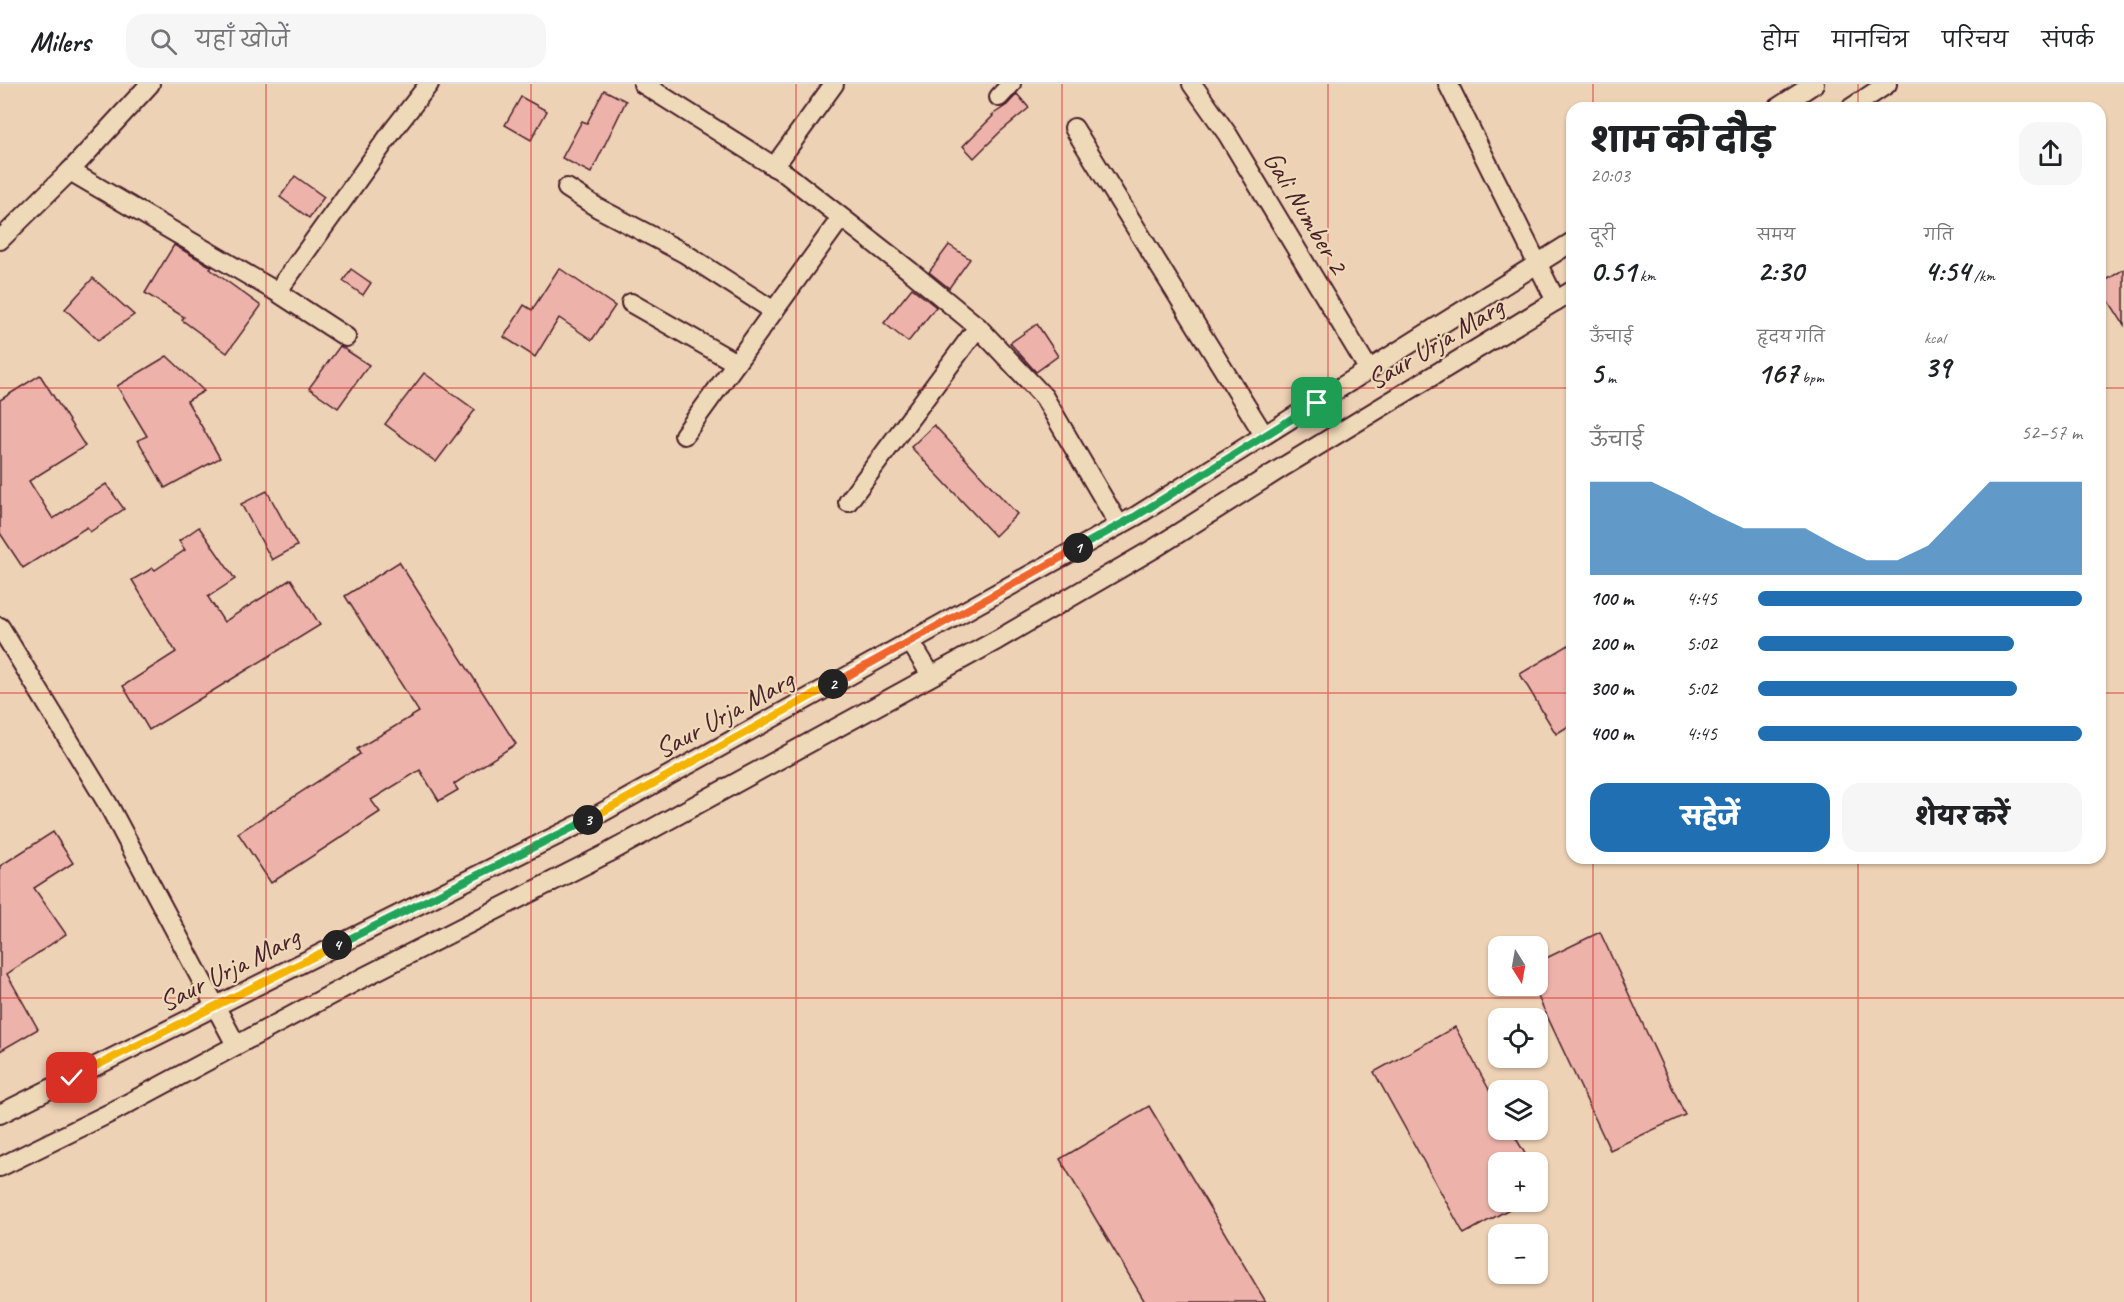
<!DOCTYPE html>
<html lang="hi">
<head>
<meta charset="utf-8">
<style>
	:root { --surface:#fff; --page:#f6f6f6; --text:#202124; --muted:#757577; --line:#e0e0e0; --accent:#1f6fb2 }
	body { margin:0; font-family:Caveat,"Playpen Sans Deva",sans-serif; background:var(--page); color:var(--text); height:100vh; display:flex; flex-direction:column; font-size:22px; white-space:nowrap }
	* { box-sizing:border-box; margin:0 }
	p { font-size:20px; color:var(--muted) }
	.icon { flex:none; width:33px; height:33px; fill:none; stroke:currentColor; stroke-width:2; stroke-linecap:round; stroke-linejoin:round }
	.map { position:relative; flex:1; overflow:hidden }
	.panel { position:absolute; left:1566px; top:18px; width:540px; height:762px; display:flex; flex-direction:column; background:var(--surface); border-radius:18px; box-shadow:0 2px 4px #0004 }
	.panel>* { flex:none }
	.needle { width:39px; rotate:169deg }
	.fabs { position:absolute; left:1488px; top:852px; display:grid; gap:12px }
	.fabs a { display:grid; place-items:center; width:60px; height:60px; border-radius:12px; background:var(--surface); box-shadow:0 2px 4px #0004; font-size:30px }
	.pin { position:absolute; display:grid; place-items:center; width:51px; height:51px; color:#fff; margin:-26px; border-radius:12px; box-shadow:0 3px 9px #0006 }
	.km { position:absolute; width:30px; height:30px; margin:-15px; border-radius:50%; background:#222; color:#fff; font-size:16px; line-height:30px; text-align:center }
	.round { display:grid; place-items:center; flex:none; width:63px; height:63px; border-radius:18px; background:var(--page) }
	.head { display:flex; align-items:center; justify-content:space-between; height:102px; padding:0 24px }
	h1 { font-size:33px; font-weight:800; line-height:45px }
	.metrics { display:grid; grid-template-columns:repeat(3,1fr); gap:9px; height:102px; padding:6px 24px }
	.metrics div { display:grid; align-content:center }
	.metrics b { font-size:30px; font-weight:800 }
	.metrics small { font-size:16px; font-weight:400 }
	.metrics p { font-size:16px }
	.chart { height:168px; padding:12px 24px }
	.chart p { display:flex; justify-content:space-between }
	.chart svg { width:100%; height:108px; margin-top:6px; fill:var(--accent); opacity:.7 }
	.action { display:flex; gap:12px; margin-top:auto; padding:12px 24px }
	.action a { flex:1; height:69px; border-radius:18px; background:var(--accent); color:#fff; font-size:24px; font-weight:800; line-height:69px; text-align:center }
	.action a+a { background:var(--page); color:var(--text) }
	ul { padding:0 24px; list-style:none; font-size:20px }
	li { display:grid; grid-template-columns:96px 72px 1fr; align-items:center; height:45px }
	li i { height:15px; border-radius:8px; background:var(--accent) }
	header { display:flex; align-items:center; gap:36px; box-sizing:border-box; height:84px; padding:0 30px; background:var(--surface); border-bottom:2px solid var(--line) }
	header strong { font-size:28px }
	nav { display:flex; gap:33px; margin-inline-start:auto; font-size:21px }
	.search { width:420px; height:54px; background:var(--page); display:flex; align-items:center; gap:15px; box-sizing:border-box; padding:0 21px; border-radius:18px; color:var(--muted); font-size:22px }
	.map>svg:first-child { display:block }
	.building { fill:#edb3aa; stroke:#4a1f2b; stroke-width:1.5 }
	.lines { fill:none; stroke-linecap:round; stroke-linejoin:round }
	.minor-casing { stroke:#4a1f2b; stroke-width:22 }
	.minor { stroke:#eedab8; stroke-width:18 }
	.split-1-casing { stroke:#fff; stroke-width:12 }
	.split-2-casing { stroke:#fff; stroke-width:12 }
	.split-3-casing { stroke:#fff; stroke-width:12 }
	.split-4-casing { stroke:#fff; stroke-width:12 }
	.split-5-casing { stroke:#fff; stroke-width:12 }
	.split-1 { stroke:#22a559; stroke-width:8 }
	.split-2 { stroke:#f0652b; stroke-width:8 }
	.split-3 { stroke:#f5b400; stroke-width:8 }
	.split-4 { stroke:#22a559; stroke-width:8 }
	.split-5 { stroke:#f5b400; stroke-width:8 }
	.grid { fill:none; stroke:#d62828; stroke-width:1.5; stroke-opacity:0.55 }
	.labels { text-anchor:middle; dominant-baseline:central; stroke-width:4.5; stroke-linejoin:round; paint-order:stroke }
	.street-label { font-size:28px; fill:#4a1f2b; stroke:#eedab8 }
</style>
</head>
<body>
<header>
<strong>Milers</strong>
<div class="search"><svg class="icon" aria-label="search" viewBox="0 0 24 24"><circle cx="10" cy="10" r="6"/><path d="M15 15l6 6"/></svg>यहाँ खोजें</div>
<nav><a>होम</a><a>मानचित्र</a><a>परिचय</a><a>संपर्क</a></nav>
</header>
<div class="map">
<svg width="2124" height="1218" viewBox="0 0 2124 1218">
	<rect width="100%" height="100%" fill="#eed2b5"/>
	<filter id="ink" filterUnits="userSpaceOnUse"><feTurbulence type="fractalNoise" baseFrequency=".0167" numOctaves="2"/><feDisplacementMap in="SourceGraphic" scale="12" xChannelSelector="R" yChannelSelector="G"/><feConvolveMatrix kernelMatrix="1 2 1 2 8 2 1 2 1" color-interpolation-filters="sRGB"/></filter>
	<g filter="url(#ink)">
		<g class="building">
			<polygon points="604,6 626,17 591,89 562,74 582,37 587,39"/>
			<polygon points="1017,10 1029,24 1000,48 974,74 963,62 993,32 992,31 1007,21"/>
			<polygon points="521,13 547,27 531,56 505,41"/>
			<polygon points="295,92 324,113 309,134 280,113"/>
			<polygon points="174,161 212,183 210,185 261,222 227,269 182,236 184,233 145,209"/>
			<polygon points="949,161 970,175 949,204 929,188"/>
			<polygon points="559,184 615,222 592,256 559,234 535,273 504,253 524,221 532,226"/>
			<polygon points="351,185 371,199 363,211 343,197"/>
			<polygon points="2124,185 2124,241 2100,203 2100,200"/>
			<polygon points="93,194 134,231 98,256 65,225"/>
			<polygon points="912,204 936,223 908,258 884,239"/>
			<polygon points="1037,240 1058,272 1036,288 1010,259"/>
			<polygon points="340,262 369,281 338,324 309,304"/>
			<polygon points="167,272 204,307 187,317 220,374 165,404 138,356 147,352 117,302"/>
			<polygon points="424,289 475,326 436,378 385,340"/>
			<polygon points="40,291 85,362 29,397 53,435 106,400 124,425 90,448 87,443 23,484 0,449 0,316"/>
			<polygon points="934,341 1017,430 995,452 911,363"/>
			<polygon points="267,407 297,462 272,476 241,420"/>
			<polygon points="199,443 235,495 208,513 224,538 291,495 320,541 149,646 123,602 176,568 132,496 153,484 155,486 185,466 179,457"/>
			<polygon points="399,478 516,660 454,700 458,706 439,717 420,686 371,716 380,728 271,799 238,749 360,670 357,665 419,628 345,512"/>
			<polygon points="1572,559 1572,640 1556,650 1520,590"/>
			<polygon points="53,748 73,779 34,804 66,850 7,890 38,945 0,967 0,782"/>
			<polygon points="1600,848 1685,1031 1610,1066 1533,902 1538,902 1538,878"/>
			<polygon points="1455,943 1498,1022 1498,1046 1511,1046 1530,1078 1498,1078 1498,1118 1522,1118 1464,1150 1374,988"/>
			<polygon points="1149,1022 1266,1218 1145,1218 1060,1075"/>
		</g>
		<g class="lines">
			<g class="minor-casing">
				<g id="minor">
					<polyline points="643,0 786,90 910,187 978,243 1044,313 1119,441"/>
					<polyline points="1192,0 1228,51 1369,286"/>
					<polyline points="1448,0 1556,217"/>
					<polyline points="999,13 1011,0"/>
					<polyline points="1777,24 1814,0"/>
					<polyline points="1851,24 1887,0"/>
					<polyline points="1074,44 1264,351"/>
					<polyline points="774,83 834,0"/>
					<polyline points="70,87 277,208 346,253"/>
					<polyline points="567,104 598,124 684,169 774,227"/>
					<polyline points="0,156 70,87 150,0"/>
					<polyline points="277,208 394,45 429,0"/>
					<polyline points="631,219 736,279"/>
					<polyline points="684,351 841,134"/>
					<polyline points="848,418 978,243"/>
					<polyline points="0,543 109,722 236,961"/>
					<polyline points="910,557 931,591"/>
					<polyline points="0,1030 594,733 1136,432 1572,158"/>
					<polyline points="0,1083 112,1028 364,893 608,769 997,556 1155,464 1283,383 1572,207"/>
				</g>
			</g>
			<use href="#minor" class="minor"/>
		</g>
	</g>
	<g class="lines" filter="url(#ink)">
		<g class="split-1-casing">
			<polyline id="split-1" points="1078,464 1136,432 1317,319"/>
		</g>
		<g class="split-2-casing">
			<polyline id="split-2" points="833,600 1078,464"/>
		</g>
		<g class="split-3-casing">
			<polyline id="split-3" points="588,736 833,600"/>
		</g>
		<g class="split-4-casing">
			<polyline id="split-4" points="337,861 588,736"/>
		</g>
		<g class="split-5-casing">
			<polyline id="split-5" points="72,994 337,861"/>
		</g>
		<use href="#split-1" class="split-1"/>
		<use href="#split-2" class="split-2"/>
		<use href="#split-3" class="split-3"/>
		<use href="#split-4" class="split-4"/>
		<use href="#split-5" class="split-5"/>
	</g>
	<path class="grid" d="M266,0V1218M531,0V1218M796,0V1218M1062,0V1218M1328,0V1218M1593,0V24M1858,0V24M0,304H1572M2100,304H2124M0,609H1572M2100,609H2124M1593,774V1218M1858,774V1218M0,914H2124"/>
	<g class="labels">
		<g class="street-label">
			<text transform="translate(1306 128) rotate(59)">Gali Number 2</text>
			<text transform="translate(1435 259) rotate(-31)">Saur Urja Marg</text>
			<text transform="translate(724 630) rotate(-29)">Saur Urja Marg</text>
			<text transform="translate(229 885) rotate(-27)">Saur Urja Marg</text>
		</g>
	</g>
</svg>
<div class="fabs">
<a><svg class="needle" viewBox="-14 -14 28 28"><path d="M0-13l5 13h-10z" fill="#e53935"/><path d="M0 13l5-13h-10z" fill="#757577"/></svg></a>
<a><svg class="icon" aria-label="locate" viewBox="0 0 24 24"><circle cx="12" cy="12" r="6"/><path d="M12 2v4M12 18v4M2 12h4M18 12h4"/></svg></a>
<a><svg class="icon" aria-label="layers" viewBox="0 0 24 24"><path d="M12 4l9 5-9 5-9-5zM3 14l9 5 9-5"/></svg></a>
<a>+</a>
<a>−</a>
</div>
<div class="pin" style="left:1317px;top:319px;background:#1e9e55"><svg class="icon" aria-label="arrive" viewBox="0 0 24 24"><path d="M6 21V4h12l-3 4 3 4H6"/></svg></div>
<div class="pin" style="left:72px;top:994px;background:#d93025"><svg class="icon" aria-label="check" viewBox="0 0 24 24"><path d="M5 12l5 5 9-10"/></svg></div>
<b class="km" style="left:1078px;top:464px">1</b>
<b class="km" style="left:833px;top:600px">2</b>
<b class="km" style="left:588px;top:736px">3</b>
<b class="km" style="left:337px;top:861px">4</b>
<section class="panel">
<div class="head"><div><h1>शाम की दौड़</h1><p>20:03</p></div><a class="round"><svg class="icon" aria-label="share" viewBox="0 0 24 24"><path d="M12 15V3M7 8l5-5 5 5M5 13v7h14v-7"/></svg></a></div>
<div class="metrics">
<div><p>दूरी</p><b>0.51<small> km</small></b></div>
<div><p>समय</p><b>2:30</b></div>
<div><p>गति</p><b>4:54<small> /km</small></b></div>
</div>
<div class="metrics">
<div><p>ऊँचाई</p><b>5<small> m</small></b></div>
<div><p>हृदय गति</p><b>167<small> bpm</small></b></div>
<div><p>kcal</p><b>39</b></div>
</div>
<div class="chart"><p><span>ऊँचाई</span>52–57 m</p>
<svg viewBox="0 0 160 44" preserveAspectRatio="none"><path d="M0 44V6L10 6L20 6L30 12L40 19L50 25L60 25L70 25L80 32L90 38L100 38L110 32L120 19L130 6L140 6L150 6L160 6V44z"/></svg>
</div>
<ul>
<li><b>100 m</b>4:45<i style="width:100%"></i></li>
<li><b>200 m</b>5:02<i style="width:79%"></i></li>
<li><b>300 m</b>5:02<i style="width:80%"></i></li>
<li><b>400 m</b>4:45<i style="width:100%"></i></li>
</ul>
<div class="action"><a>सहेजें</a><a>शेयर करें</a></div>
</section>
</div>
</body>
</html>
